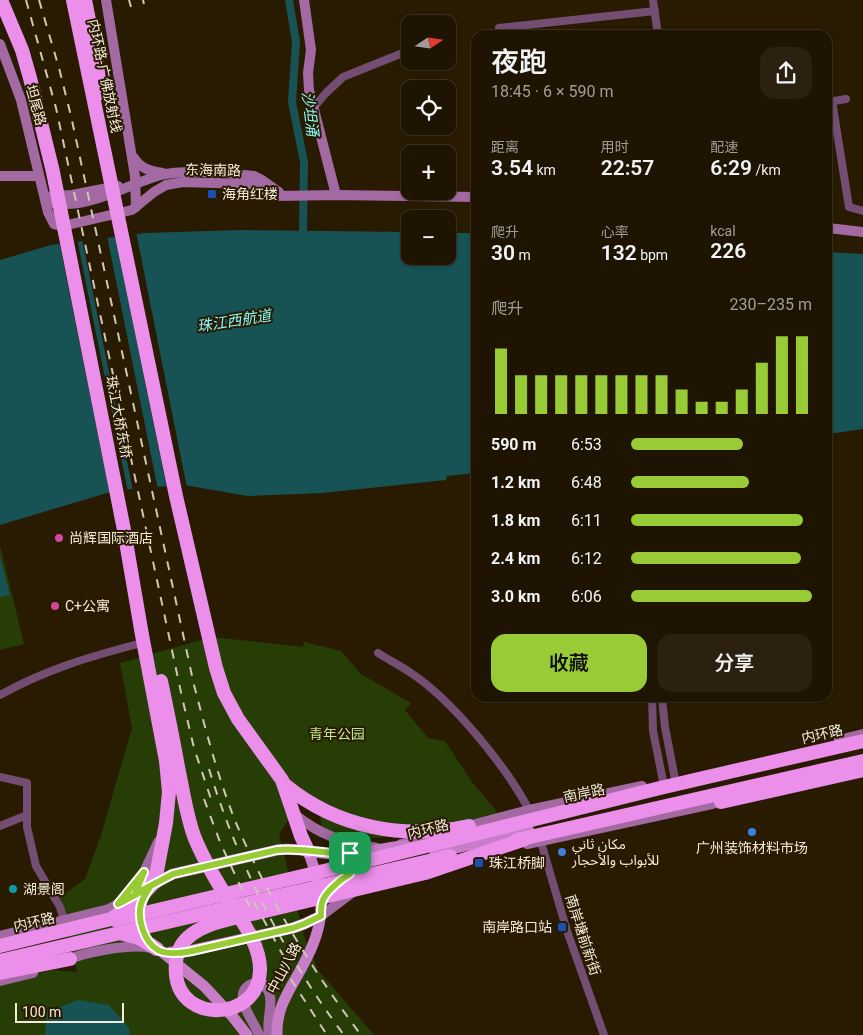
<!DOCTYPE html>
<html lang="zh">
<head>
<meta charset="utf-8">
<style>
	:root { --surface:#1f1402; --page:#2c2111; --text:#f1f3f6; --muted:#a19e99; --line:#3c3324; --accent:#99cb36 }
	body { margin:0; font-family:Roboto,"Noto Sans Arabic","Noto Sans SC",sans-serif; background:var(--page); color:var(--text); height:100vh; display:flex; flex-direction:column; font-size:19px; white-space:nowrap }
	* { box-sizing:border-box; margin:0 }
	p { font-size:16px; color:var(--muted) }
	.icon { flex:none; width:28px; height:28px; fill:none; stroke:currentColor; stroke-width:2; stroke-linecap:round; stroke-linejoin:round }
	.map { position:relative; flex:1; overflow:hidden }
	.panel { position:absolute; left:471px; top:30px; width:361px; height:672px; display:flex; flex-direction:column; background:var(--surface); border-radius:15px; box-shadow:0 1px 4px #0004,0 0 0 1px var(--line) }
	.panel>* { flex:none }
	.needle { width:32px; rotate:77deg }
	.tools { position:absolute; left:401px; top:15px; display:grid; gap:10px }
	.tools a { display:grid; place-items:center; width:55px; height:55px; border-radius:10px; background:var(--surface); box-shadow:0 1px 4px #0004,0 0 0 1px var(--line); font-size:25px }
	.scale { position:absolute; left:15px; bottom:12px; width:109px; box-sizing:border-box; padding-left:5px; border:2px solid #f3eadb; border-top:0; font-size:14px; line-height:18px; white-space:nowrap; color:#f3eadb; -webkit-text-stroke:4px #291b02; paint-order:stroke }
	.pin { position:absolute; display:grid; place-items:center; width:42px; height:42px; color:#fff; margin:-21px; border-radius:10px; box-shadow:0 2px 8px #0006 }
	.round { display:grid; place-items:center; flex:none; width:52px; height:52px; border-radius:15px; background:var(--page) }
	.summary { display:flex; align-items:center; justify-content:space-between; height:85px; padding:0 20px }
	h1 { font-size:28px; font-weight:600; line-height:38px }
	.metrics { display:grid; grid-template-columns:repeat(3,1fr); gap:8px; height:85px; padding:5px 20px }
	.metrics div { display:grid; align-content:center }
	.metrics b { font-size:21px; font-weight:600 }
	.metrics small { font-size:14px; font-weight:400 }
	.metrics p { font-size:14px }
	.chart { height:140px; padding:10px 20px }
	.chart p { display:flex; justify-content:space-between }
	.chart svg { width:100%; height:90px; margin-top:5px; stroke:var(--accent); stroke-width:6 }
	.button { display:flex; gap:10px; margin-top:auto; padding:10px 20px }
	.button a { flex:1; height:58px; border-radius:15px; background:var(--accent); color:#111; font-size:20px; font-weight:600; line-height:58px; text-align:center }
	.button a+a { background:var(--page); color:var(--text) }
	ul { padding:0 20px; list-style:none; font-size:16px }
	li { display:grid; grid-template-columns:80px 60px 1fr; align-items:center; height:38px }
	li i { height:12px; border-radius:6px; background:var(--accent) }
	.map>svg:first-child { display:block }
	.green { fill:#263d05 }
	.water { fill:#175254 }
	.pier { fill:#291b02 }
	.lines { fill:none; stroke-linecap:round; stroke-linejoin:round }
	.canal { stroke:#175254; stroke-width:8 }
	.street { stroke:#734e72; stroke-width:8 }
	.secondary { stroke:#a369a2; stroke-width:10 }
	.primary { stroke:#c87dc8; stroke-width:11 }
	.highway { stroke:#eb8fea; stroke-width:14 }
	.rail { stroke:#d0c6b5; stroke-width:2; stroke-dasharray:9 9; stroke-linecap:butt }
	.route-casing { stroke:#fff; stroke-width:10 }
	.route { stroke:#99cb36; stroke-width:6 }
	.transit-dot { fill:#1a4fb4; stroke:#291b02; stroke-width:2 }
	.hotel-dot { fill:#d1479c; stroke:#291b02; stroke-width:2 }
	.shop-dot { fill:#3f7fe0; stroke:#291b02; stroke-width:2 }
	.culture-dot { fill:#0f9aa8; stroke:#291b02; stroke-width:2 }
	.labels { text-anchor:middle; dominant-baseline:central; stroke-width:4; stroke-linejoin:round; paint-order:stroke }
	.street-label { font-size:14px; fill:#f3eadb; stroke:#291b02 }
	.poi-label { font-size:14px; fill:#f3eadb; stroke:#291b02; text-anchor:start }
	.park-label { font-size:14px; fill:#bce98d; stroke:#291b02 }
	.water-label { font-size:15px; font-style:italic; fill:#89f9fc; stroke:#291b02 }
</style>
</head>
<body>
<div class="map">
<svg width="863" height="1035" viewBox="0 0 863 1035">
	<rect width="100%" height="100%" fill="#291b02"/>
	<g class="green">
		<polygon points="0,546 24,644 0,650"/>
		<polygon points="212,637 303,647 304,642 341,651 361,674 411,703 405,710 428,738 445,741 472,782 495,809 497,814 421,833 366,839 322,829 320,815 300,802 279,834 304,936 318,970 374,1035 0,1035 0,982 52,970 77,972 60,897 85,879 101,835 132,728 120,663"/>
	</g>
	<g class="water">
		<polygon points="240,230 410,232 410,256 448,256 448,233 476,233 476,473 447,476 446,480 322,493 248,496 184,485 117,490 0,525 0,260 51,245 146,233"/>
		<polygon points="828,252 863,254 863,429 828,434"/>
		<polygon points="0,557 10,595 0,597"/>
		<polygon points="78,1000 109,1005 129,1028 130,1035 45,1035 47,1012"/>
	</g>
	<g class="pier">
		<polygon points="136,232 187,488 167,489 115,235"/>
		<polygon points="107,236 158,490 133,491 82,239"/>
		<polygon points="77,239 128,492 110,495 59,241"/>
	</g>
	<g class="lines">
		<polyline class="canal" points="289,0 296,42 292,102 304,162 303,231"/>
		<g class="street">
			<polyline points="653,0 658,35"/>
			<polyline points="499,28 655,11"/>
			<polyline points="832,101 849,207 863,211"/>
			<polyline points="828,102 846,99"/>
			<polyline points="314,107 326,93 343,77 410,50"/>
			<path d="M378,653C389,660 401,666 411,673C452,700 506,766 529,810"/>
			<path d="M0,695C45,670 88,657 138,644"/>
			<polyline points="652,698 653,731 663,781"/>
			<polyline points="662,698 665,727 675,779"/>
			<polyline points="0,777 27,783 27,827 36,866 60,907 64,920"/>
			<polyline points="0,826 27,815"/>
			<polyline points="541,842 567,931 604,1035"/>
		</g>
		<g class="secondary">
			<polyline points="106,0 135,176 136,207"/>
			<polyline points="304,0 311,50 308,73 309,90 336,195"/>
			<polyline points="0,44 21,100 48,212 54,224 63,226 76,223 132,210 154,192 166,185 183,182 247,184 258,187 276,196 336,195 476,197"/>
			<path d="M134,158C141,169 150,171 163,173"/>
			<polyline points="0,176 39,176"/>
			<polyline points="51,196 72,195 118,186"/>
			<path d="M54,203C87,210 130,183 161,175C184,169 230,173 254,176L262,180L279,192"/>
			<polyline points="828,228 863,232"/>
			<polyline points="839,740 863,734"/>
			<path d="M294,814C321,836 343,842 377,848"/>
			<polyline points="464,827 529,810 642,786"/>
			<polyline points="401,844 435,835"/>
			<polyline points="527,844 712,804 725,799"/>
			<polyline points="124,898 144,872 158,842"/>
			<polyline points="321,916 353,892"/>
			<polyline points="0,936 109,909 142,891"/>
			<path d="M66,961C83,952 132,943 151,948"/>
			<polyline points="0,981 33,973"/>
			<path d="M259,1035C254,1021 233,997 248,986C253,982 257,982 263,984C278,997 265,1018 269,1035"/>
		</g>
		<g class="primary">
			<polyline points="435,853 529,831"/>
			<path d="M141,922C137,896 150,884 173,874L277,850C296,847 313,853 331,854C357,855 383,848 409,845"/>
			<polyline points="151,943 204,986 233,1017 247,1035"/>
			<polyline points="171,952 184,952 293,928 304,924 321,916"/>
			<path d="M277,1035C276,1013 285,997 296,978C324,929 329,905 308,851"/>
		</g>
		<g class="highway">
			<polyline points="73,0 176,496 216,668 224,693 238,719 282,780 301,836 308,851"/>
			<polyline points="85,0 94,45 101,93"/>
			<path d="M161,681C167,710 173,738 178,767C183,790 186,814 194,836C202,857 213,875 224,893C238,916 261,943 260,971C258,1021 181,1024 176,975C175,964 176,954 181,946C194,924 230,919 252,914L425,873L525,839"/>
			<path d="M285,785C337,828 404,840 469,826"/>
			<polyline points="721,802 863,770"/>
			<polyline points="517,840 863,761"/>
			<polyline points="115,920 362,862 660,788 863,741"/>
			<polyline points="123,934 139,938 157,949"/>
			<polyline points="0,946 111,919 128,908 150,887 157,871 166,823 169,792 166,761 142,635 124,530 53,172 30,78 22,50 1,0"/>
			<polyline points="0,961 450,856"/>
			<polyline points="0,973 70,959"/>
		</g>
		<g class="rail">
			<polyline points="26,0 56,108 182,697 194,748 213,805"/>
			<path d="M39,0L59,68L71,116L194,685C206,731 218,778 236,823C268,898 312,970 361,1035"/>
			<polyline points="129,0 131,7"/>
			<polyline points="143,0 144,4"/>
			<path d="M209,769C238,864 284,955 344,1035"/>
			<polyline points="204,799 220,842 253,914"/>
			<polyline points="254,902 291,970"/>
			<polyline points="281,964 327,1035"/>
		</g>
	</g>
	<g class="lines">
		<g class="route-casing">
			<path id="route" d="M350,853C325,855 301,847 277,850L173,874L135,894L144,872L118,904L150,887C146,893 143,898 141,904C137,919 144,942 158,950C167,955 182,953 192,951L293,928L304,924L321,916C321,912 321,907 322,903C324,893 341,879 350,874L346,863L350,853"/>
		</g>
		<use href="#route" class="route"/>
	</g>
	<g class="transit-dot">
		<rect x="207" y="189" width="10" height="10" rx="2.5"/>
		<rect x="474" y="858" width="10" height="10" rx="2.5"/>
		<rect x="557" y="922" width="10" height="10" rx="2.5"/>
	</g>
	<g class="hotel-dot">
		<circle cx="59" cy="538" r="5"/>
		<circle cx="55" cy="606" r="5"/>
	</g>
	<g class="shop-dot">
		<circle cx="752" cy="832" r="5"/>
		<circle cx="562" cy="852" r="5"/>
	</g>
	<circle class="culture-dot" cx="13" cy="889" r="5"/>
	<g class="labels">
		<g class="street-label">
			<text transform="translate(105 76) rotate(78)">内环路-广佛放射线</text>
			<text transform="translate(36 105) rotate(74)">坦尾路</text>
			<text transform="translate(213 170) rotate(1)">东海南路</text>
			<text transform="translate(119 417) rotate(79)">珠江大桥东桥</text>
			<text transform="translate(822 734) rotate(-13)">内环路</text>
			<text transform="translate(584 793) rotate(-12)">南岸路</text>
			<text transform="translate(428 829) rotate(-14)">内环路</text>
			<text transform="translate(34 922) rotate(-13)">内环路</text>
			<text transform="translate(583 935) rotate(72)">南岸塘前新街</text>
			<text transform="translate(284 968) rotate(-62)">中山八路</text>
		</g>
		<g class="poi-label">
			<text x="222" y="194">海角红楼</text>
			<text x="69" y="538">尚辉国际酒店</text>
			<text x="65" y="606">C+公寓</text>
			<text x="572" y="844">مكان ثاني<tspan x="572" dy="16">للأبواب والأحجار</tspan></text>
			<text x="752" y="848" text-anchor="middle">广州装饰材料市场</text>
			<text x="489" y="863">珠江桥脚</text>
			<text x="23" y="889">湖景阁</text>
			<text x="552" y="927" text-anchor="end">南岸路口站</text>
		</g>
		<g class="park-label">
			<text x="337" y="734">青年公园</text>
		</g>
		<g class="water-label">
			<text transform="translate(310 114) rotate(83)">沙坦涌</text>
			<text transform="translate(234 321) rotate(-9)">珠江西航道</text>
		</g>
	</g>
</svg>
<div class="tools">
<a><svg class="needle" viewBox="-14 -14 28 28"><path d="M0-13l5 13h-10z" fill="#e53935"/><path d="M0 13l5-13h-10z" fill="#a19e99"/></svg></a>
<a><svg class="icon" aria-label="locate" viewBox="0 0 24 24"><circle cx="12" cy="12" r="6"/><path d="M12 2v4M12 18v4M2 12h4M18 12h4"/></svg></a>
<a>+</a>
<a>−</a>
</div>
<div class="scale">100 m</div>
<div class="pin" style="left:350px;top:853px;background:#1e9e55"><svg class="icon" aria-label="arrive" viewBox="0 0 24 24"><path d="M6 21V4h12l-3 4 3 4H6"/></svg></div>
<section class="panel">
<div class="summary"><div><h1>夜跑</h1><p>18:45 · 6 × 590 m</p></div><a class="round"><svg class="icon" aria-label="share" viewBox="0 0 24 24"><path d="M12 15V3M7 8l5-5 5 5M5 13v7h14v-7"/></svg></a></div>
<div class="metrics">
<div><p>距离</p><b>3.54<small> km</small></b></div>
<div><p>用时</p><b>22:57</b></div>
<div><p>配速</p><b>6:29<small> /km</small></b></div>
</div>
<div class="metrics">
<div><p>爬升</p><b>30<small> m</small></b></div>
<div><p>心率</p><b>132<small> bpm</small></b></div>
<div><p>kcal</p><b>226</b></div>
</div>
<div class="chart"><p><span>爬升</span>230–235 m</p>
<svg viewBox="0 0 160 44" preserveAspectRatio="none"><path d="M5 44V12M15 44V25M25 44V25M35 44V25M45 44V25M55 44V25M65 44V25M75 44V25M85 44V25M95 44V32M105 44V38M115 44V38M125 44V32M135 44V19M145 44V6M155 44V6"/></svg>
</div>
<ul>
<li><b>590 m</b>6:53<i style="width:62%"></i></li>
<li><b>1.2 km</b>6:48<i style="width:65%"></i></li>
<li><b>1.8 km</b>6:11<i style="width:95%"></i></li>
<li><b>2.4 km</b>6:12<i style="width:94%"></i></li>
<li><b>3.0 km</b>6:06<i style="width:100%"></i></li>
</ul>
<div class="button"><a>收藏</a><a>分享</a></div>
</section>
</div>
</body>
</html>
